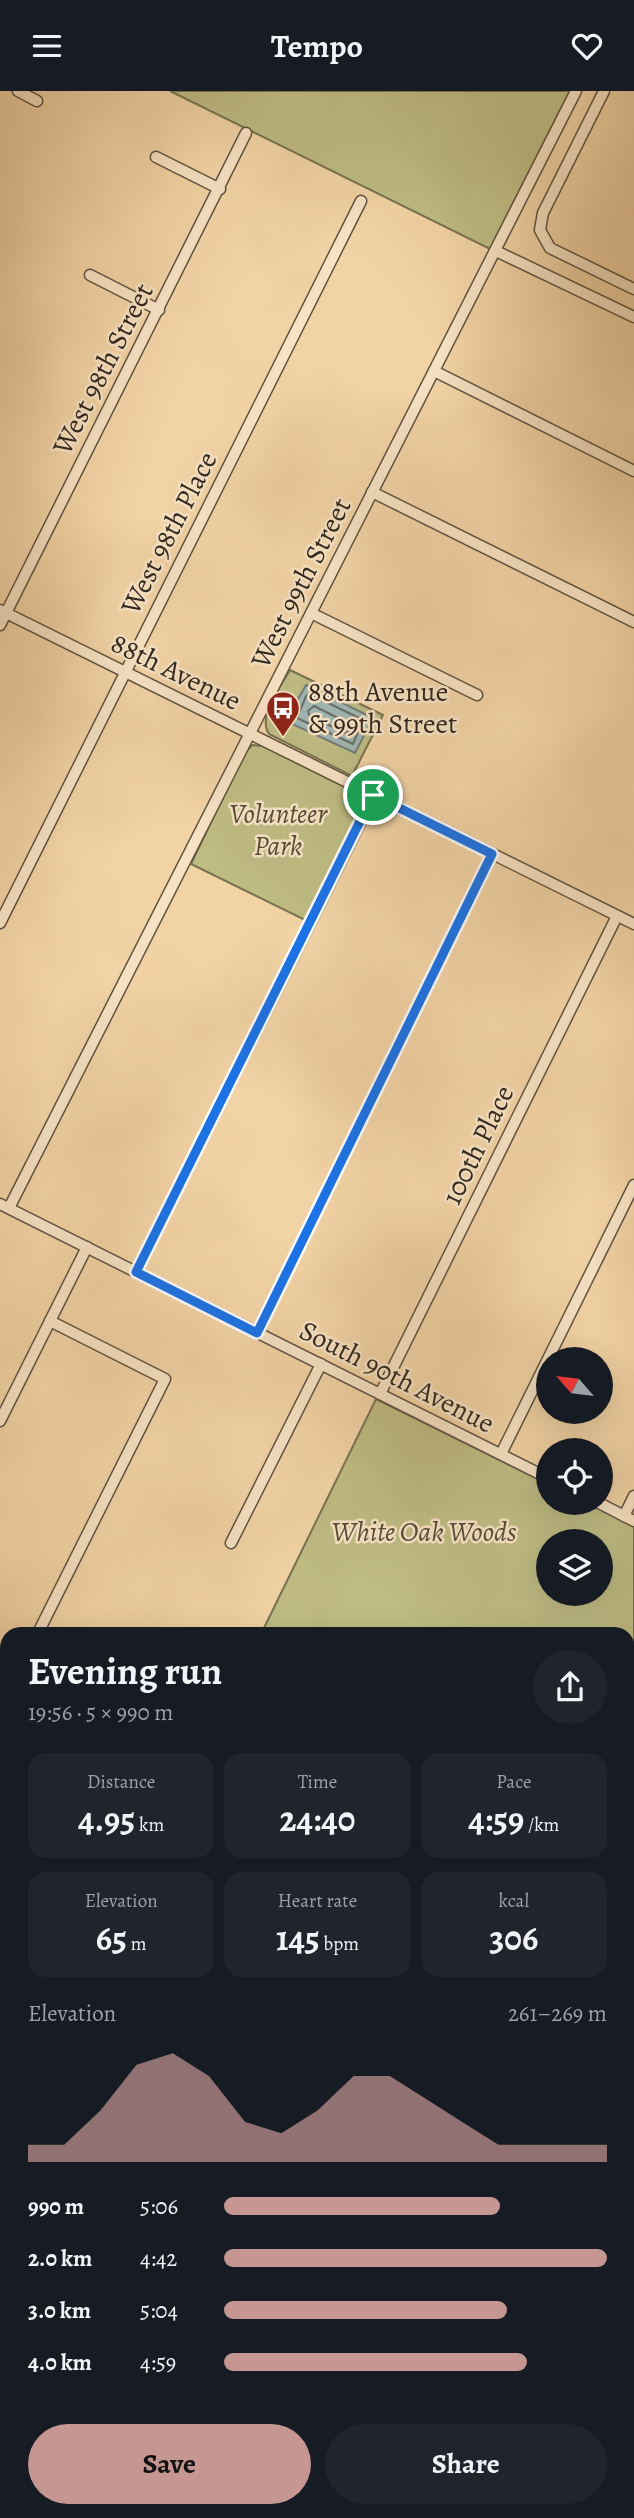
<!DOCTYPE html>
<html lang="en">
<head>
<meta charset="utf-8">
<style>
	:root { --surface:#171b24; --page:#20242c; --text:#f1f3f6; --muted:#9ea1a6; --accent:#c59692 }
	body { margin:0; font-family:Alegreya,serif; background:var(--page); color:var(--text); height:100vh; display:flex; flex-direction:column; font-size:26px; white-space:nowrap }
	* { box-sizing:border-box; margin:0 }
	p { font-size:23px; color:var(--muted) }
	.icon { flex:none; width:38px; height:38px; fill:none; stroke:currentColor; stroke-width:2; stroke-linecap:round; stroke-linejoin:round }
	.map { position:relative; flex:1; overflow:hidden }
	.sheet { position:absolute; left:0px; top:1536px; width:635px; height:891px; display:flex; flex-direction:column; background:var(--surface); border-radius:21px 21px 0 0; box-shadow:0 7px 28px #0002 }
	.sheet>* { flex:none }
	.needle { width:46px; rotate:298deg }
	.tools { position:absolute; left:536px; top:1256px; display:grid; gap:14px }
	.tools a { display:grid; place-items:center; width:77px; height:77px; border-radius:50%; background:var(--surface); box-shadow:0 7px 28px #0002; font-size:35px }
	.pin { position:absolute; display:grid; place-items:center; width:60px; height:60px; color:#fff; margin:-30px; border:4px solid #fff; border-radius:50%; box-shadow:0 2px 7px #0007 }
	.round { display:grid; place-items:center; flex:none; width:74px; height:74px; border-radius:37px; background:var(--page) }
	.summary { display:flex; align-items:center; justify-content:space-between; height:119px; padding:0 28px }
	h1 { font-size:38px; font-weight:600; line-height:52px }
	.stats { display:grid; grid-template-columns:repeat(3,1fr); gap:10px; height:119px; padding:7px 28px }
	.stats div { display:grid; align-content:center; border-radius:18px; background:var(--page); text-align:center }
	.stats b { font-size:35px; font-weight:600 }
	.stats small { font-size:19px; font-weight:400 }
	.stats p { font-size:19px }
	.chart { height:196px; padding:14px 28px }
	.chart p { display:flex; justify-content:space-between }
	.chart svg { width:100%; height:126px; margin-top:7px; fill:var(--accent); opacity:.7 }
	.primary-button { display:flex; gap:14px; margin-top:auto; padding:14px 28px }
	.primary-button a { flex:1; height:80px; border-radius:42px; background:var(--accent); color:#111; font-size:28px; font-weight:600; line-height:80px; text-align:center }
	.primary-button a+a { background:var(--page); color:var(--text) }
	ul { padding:0 28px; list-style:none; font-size:23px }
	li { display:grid; grid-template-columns:112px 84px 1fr; align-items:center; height:52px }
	li i { height:18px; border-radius:9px; background:var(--accent) }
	header { display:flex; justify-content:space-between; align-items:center; height:91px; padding:0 28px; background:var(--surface); font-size:32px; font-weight:600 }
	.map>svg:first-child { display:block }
	.green { fill:#bebb83; stroke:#787251; stroke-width:2; fill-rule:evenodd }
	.water { fill:#9fb5b2; stroke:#737d77; stroke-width:2 }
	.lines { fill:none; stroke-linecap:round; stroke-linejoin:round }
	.shore { stroke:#686e68; stroke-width:2 }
	.stream { stroke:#737d77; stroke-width:2.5 }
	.minor-casing { stroke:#615340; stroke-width:13 }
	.minor { stroke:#f7e2c4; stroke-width:10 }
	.route-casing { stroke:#fff; stroke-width:14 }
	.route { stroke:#1a73e8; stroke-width:9 }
	.labels { text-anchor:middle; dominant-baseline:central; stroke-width:5; stroke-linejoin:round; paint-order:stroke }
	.street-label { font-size:28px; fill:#31281f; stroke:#f7e2c4 }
	.poi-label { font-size:28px; fill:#31281f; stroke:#f7e2c4; text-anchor:start }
	.park-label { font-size:28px; font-style:italic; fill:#544d38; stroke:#f7e2c4 }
</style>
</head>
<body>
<header><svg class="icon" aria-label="menu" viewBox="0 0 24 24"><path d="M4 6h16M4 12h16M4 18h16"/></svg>Tempo<svg class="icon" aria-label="heart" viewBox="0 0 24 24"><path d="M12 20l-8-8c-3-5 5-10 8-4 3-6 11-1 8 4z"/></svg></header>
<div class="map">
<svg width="634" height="2427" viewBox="0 0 634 2427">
	<rect width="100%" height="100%" fill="#f2d3a5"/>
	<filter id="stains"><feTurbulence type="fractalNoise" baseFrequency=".00286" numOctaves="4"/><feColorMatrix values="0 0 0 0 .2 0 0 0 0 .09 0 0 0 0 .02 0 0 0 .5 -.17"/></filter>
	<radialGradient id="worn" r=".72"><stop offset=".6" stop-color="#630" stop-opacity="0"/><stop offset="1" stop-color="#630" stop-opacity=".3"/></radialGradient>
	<g class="green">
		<polygon points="170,0 570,0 490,158"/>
		<path d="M290,579L383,624L352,685L269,643C257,625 281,595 290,579Z"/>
		<polygon points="252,654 263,655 351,699 361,709 360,719 305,829 191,773 244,663"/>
		<path d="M376,1308L528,1383L548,1388V1412H600L634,1426V2427H0V1725L7,1728V2420H628V1544L261,1543ZM548,1451H600V1503H548Z"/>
	</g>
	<polygon class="water" points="306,594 373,627 355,662 288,631 288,625"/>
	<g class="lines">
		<g class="shore">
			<polygon points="310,603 363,629 353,653 297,627 306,605"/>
			<polygon points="314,615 350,633 349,641 345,642 309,624 308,620"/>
		</g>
		<g class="stream">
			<polyline points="628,2368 634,2368"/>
			<polyline points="125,2420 133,2427"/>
		</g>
		<g class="minor-casing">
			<g id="minor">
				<polyline points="18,0 37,10"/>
				<polyline points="604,0 543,122 540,139 550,157 634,198"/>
				<polyline points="156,66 220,98"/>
				<polyline points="496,160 634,226"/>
				<polyline points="90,184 159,219"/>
				<polyline points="434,280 634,380"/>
				<polyline points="372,401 634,531"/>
				<polyline points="0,519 634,833"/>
				<polyline points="311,522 477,604"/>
				<polyline points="0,534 246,42"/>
				<polyline points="0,832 361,110"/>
				<polyline points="0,1113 548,1387"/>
				<polyline points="9,1117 576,0"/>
				<polyline points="136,1181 374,704"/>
				<polyline points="257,1242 492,763"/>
				<polyline points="380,1303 617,825"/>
				<polyline points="0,1330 87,1156"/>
				<polyline points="501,1363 634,1094"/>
				<polyline points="599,1412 634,1430"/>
				<polyline points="624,1425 634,1405"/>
				<polyline points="231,1452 321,1273"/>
				<polyline points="37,1544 165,1288 50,1230"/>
				<polyline points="0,1618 7,1604"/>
				<polyline points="0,1721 7,1725"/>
				<polyline points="628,2034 634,2037"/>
			</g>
		</g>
		<use href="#minor" class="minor"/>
	</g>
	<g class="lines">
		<g class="route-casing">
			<polygon id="route" points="373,704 492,763 257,1242 136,1181"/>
		</g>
		<use href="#route" class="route"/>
	</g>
	<defs>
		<g id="bus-pin" transform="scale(1.75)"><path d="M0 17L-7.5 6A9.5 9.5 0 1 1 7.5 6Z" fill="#8f2418" stroke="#f7e2c4"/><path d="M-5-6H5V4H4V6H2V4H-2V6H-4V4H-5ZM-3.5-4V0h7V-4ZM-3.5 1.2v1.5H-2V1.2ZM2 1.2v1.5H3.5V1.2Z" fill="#fff"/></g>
	</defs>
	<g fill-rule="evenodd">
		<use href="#bus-pin" x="283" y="617"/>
	</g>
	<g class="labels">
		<g class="street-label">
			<text transform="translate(103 278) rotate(-63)">West 98th Street</text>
			<text transform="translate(169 442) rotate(-63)">West 98th Place</text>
			<text transform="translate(301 492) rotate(-63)">West 99th Street</text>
			<text transform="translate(176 581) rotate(26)">88th Avenue</text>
			<text transform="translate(478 1054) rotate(-64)">100th Place</text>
			<text transform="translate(397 1286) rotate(27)">South 90th Avenue</text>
		</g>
		<g class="poi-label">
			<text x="308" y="601">88th Avenue<tspan x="308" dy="32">&amp; 99th Street</tspan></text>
		</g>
		<g class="park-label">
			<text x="278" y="723">Volunteer<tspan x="278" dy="32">Park</tspan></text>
			<text x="424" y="1441">White Oak Woods</text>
		</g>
	</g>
	<rect width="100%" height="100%" filter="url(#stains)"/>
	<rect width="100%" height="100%" fill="url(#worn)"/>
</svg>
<div class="tools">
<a><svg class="needle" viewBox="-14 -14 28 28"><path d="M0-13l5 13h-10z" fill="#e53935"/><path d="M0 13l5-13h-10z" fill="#9ea1a6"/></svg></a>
<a><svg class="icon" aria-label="locate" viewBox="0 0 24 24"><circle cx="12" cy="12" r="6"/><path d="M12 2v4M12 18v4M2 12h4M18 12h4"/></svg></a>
<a><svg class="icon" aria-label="layers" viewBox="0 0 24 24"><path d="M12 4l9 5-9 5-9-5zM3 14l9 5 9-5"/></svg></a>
</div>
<div class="pin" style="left:373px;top:704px;background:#1e9e55"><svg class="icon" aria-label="arrive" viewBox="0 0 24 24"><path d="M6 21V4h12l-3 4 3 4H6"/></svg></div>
<section class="sheet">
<div class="summary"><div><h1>Evening run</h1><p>19:56 · 5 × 990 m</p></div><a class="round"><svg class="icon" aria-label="share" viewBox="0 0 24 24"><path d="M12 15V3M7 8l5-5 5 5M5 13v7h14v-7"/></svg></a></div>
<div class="stats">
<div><p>Distance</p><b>4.95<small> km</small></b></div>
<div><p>Time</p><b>24:40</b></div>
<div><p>Pace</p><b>4:59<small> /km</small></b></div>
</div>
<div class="stats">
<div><p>Elevation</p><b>65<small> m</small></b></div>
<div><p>Heart rate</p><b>145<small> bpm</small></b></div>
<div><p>kcal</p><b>306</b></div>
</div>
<div class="chart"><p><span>Elevation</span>261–269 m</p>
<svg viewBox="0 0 160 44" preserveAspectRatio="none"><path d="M0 44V38L10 38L20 26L30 10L40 6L50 14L60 30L70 34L80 26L90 14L100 14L110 22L120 30L130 38L140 38L150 38L160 38V44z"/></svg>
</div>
<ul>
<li><b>990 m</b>5:06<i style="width:72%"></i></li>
<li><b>2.0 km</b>4:42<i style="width:100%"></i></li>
<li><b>3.0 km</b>5:04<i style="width:74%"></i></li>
<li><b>4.0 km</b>4:59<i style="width:79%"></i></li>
</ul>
<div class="primary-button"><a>Save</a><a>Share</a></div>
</section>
</div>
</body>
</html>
